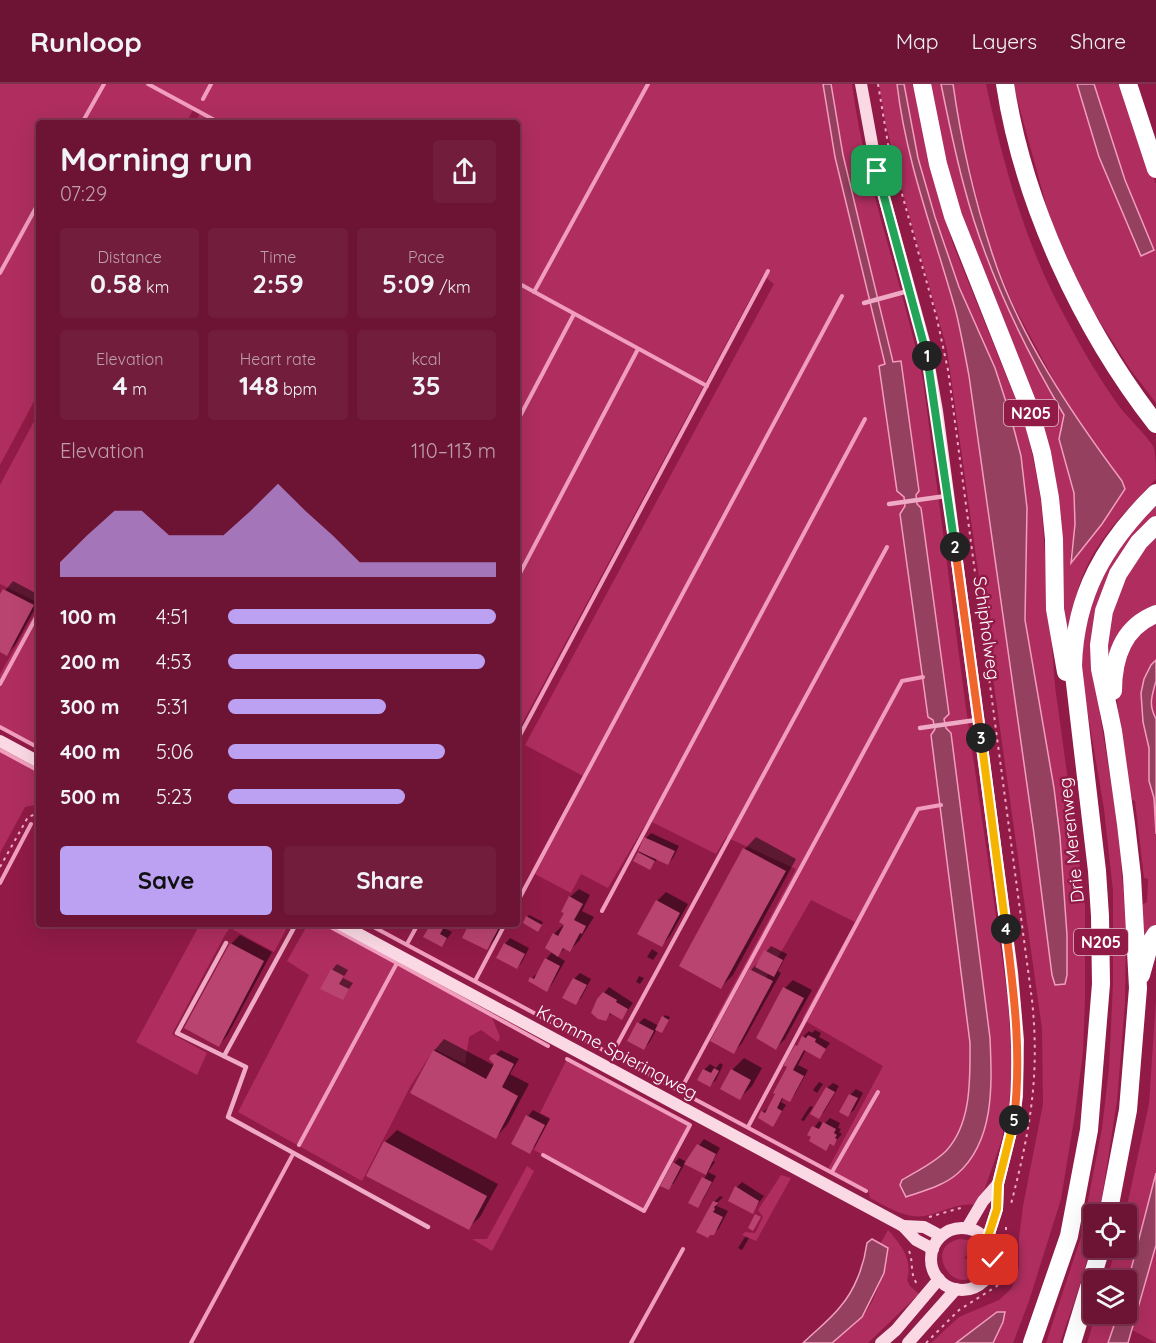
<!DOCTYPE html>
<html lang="en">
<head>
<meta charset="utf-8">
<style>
	:root { --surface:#6d1434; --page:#721d3c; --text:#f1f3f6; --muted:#bf9eac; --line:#7f334f; --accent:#bca0f2 }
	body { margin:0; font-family:Quicksand,sans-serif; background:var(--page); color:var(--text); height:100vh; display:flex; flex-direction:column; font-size:22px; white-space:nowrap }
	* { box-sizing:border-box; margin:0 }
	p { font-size:20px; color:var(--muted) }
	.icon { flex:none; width:33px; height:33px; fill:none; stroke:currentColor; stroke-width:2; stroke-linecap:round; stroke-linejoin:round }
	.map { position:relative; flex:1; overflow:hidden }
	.side { position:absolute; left:36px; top:36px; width:484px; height:807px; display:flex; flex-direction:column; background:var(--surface); border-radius:6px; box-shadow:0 6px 24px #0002,0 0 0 2px var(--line) }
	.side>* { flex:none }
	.controls { position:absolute; left:1083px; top:1120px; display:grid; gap:12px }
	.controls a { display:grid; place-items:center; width:54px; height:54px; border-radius:6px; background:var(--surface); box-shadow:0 6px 24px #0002,0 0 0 2px var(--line); font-size:30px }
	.pin { position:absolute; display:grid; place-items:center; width:51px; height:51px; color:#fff; margin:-26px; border-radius:12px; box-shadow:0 3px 9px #0006 }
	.km { position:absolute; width:30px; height:30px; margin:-15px; border-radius:50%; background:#222; color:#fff; font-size:16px; line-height:30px; text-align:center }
	.round { display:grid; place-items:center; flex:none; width:63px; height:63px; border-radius:6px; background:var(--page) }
	.headline { display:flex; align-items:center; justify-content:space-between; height:102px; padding:0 24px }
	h1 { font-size:33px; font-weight:700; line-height:45px }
	.figures { display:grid; grid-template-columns:repeat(3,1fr); gap:9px; height:102px; padding:6px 24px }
	.figures div { display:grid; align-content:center; border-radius:6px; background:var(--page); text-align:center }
	.figures b { font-size:26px; font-weight:700 }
	.figures small { font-size:16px; font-weight:400 }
	.figures p { font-size:16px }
	.chart { height:168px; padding:12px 24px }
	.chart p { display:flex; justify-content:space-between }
	.chart svg { width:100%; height:108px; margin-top:6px; fill:var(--accent); opacity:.7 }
	.button { display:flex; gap:12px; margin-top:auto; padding:12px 24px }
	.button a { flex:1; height:69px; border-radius:6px; background:var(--accent); color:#111; font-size:24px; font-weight:700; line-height:69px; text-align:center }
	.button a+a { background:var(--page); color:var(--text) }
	ul { padding:0 24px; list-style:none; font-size:20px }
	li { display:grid; grid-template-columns:96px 72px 1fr; align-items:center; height:45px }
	li i { height:15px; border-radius:8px; background:var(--accent) }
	header { display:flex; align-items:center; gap:36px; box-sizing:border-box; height:84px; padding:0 30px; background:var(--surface); border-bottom:2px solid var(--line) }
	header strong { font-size:28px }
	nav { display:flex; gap:33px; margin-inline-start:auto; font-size:21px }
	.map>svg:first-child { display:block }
	.green { fill:#af2e5f }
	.water { fill:#95405f; stroke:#f19ebe; stroke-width:1.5 }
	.shadow { fill:#0007 }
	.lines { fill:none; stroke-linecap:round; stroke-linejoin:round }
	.stream { stroke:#f19ebe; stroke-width:4 }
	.building { fill:#b94470 }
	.path { stroke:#efabc4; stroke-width:2; stroke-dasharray:3 4.5; stroke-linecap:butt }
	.lane { stroke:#efabc4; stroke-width:4.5 }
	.secondary { stroke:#fad8e4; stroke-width:12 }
	.highway { stroke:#fff; stroke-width:18 }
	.split-1-casing { stroke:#fff; stroke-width:12 }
	.split-2-casing { stroke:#fff; stroke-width:12 }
	.split-3-casing { stroke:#fff; stroke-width:12 }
	.split-4-casing { stroke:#fff; stroke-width:12 }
	.split-5-casing { stroke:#fff; stroke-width:12 }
	.split-6-casing { stroke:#fff; stroke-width:12 }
	.split-1 { stroke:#22a559; stroke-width:8 }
	.split-2 { stroke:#22a559; stroke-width:8 }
	.split-3 { stroke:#f0652b; stroke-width:8 }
	.split-4 { stroke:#f5b400; stroke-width:8 }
	.split-5 { stroke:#f0652b; stroke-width:8 }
	.split-6 { stroke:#f5b400; stroke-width:8 }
	.labels { text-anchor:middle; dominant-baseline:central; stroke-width:5; stroke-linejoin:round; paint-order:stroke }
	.shield { fill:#911b46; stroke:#debbc8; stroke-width:1.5 }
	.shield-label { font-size:16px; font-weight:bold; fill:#fff }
	.street-label { font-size:18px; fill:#fff; stroke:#911b46 }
</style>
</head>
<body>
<header>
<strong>Runloop</strong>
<nav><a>Map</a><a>Layers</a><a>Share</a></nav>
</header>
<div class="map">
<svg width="1156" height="1259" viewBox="0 0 1156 1259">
	<rect width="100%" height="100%" fill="#911b46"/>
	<g class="green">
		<path d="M0,0H823L835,73L885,281L879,282L897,407L904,413L905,422L900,430L928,633L933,636L935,646L931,651L970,959C970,994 972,1039 946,1067C933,1080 915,1090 900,1101L985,1045L944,635L949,629L921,424L917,421L915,411L918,407L901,278L893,279L843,71L831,0H852C865,101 902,196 923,296L965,617L1008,915L1012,986L1009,1021L1001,1058L985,1104L975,1121C957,1118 942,1129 924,1132C905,1135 886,1122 870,1114L868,1106L828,1085L883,982L802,935L855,838L811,816L732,953L712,941L796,785L726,753L716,770L648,736L608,804L581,790L571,809L531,788L583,692L525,661L774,200L763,191L518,647V39H195L200,29L193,26L186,39H39V308L0,381Z"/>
		<path d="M879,0H897C906,81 936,150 956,228C961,249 965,271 969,292L1034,750L1052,891H1067V851L1060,753L1054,704L1025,536L1027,424L1021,372L1010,330L995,284L959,203L935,133L918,74L904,0H916L934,96L953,160L1023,333L1033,373L1041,417L1055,602L1085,820V916L1083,968L1075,1030L1061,1115L1029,1217L1013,1259H993L1003,1238L1005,1229L998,1228L956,1259H931L959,1233L999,1216L1011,1205L1017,1192L1019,1182V1154L1023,1122L1043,1020L1042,945L947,265L904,113L886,41Z"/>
		<path d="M926,0H941C948,34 955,69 964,102C985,183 1022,260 1064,331L1059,355L1074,409L1075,440L1070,475L1074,476L1121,412L1122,397L1071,328L1014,222L992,170L977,115L959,43L953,0H986C1002,75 1022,148 1056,216C1075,252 1095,289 1119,322C1126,332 1151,356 1154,364C1156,372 1156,385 1156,395C1132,421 1105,446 1089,478C1077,500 1073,526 1067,550L1063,552L1056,413L954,112Z"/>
		<polygon points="1013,0 1120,0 1142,64 1156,100 1156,319 1130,285 1086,216 1050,135"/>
		<polygon points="39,328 39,519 0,500 0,401"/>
		<path d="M1156,421V434L1124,471L1096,584L1100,631L1118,741L1126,841L1125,919L1117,1017L1100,1126L1099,1131H1094C1093,1170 1073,1221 1060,1259H1046L1081,1153L1102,1044L1109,985L1113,900V807L1104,725L1084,607L1082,582L1083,554L1098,499L1123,456Z"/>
		<polygon points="1156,448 1156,521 1143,527 1109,576 1104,576 1111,529 1129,484"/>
		<polygon points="39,522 39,663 0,642 0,590"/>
		<path d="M1156,539V841L1144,857L1142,821L1147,818L1148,795L1144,794L1135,717L1132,716C1126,679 1110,616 1121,581C1127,563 1140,548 1156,539Z"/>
		<polygon points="0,666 39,688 39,720 25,723 0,769"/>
		<polygon points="200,840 289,840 274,868 230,844 226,849 172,950 207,969 197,991 136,958"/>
		<polygon points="308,840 325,840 491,931 500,953 498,958 481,946 469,953 465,980 434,965 410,1003 362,1097 238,1028 309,891 287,877"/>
		<polygon points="1156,915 1156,1089 1127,1201 1126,1197 1106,1197 1116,1164 1126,1164 1125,1131 1149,1020"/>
		<polygon points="567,975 690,1041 644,1127 534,1066 550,1034 540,1029"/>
		<polygon points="527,1082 534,1087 492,1167 472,1155 487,1155"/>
		<polygon points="781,1091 791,1094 756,1157 742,1151 745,1148 755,1149 763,1133 758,1126"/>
		<path d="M888,1146C901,1161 913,1175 907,1196L910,1202L919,1210L868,1259H832C841,1251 853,1243 861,1234C877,1216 884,1187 888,1164L880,1160Z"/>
		<path d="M959,1155L968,1156L974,1160L964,1175L981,1172L980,1185C958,1219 920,1164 959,1155Z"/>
		<polygon points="1156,1161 1156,1259 1132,1246"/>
		<polygon points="1096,1230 1118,1230 1108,1259 1087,1259"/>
	</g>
	<g class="water">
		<path d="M823,0H831L843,71L893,278L901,277L919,407L916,411L917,420L921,424L949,630L944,635L946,644L951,649L990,954C992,1000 995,1057 957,1090C943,1102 923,1107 906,1113L900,1101L902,1096C917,1087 934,1079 946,1067C972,1039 970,994 970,959L931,651L935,645L933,636L928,633L900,430L905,422L904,413L897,407L879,282L885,280L835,73Z"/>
		<path d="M897,0H904L918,74L935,133L959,203L995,284L1010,330L1021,372L1027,424L1025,536L1054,704L1060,753L1067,851V891L1065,900L1055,901L1052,891L1034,750L969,292C965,270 961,249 956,228C935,152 906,79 897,0Z"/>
		<path d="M941,0H953C961,57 974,114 992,169C1018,250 1071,329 1122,397L1125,405L1102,440L1071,479L1075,440L1074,409L1059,355L1064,331C1022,260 985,183 964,102C955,69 948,34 941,0Z"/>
		<polygon points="1077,0 1094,0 1125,96 1154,166 1141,172 1099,73"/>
		<path d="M1156,576C1156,582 1156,591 1156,597C1152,612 1148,620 1156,635V750L1154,714L1149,697V664L1143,638L1141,609L1144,595L1151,581Z"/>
		<polygon points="1156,1089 1156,1161 1128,1259 1108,1259 1118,1230 1126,1230 1127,1201"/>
		<path d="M872,1155L888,1164L884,1189L862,1233L832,1259H803C815,1247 830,1236 840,1223C855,1206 864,1181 867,1159Z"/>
		<polygon points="997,1228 1005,1228 1003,1238 993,1259 956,1259"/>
	</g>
	<g class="shadow">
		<polygon points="13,497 39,511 39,517 15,561 7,570 0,566 0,513"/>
		<polygon points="651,749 679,762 673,774 668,779 658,774 650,784 635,776 646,754"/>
		<polygon points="756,753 796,775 733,891 721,903 681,881 745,765"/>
		<polygon points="579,805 590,811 582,827 594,833 579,857 570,866 566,863 557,872 565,877 552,900 547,906 532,894 538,889 546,875 553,867 554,850 562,842 565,843 570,813"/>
		<polygon points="666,808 688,820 670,852 662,861 657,817"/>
		<polygon points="529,831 543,838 540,844 527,833"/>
		<polygon points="433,840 446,840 444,844 452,848 442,862"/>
		<polygon points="471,840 503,840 495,855 487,864"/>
		<polygon points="240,851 272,868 227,952 219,961 231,860"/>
		<polygon points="510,854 529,864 522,878 517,884 505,860"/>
		<polygon points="771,862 787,870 778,887 781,889 742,959 734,968 712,956 751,886"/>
		<polygon points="652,865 658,869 653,876 647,873"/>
		<polygon points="337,880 348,886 343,894 353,899 343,914 332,886"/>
		<polygon points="580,889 591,895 581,914 576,919 564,913 574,895"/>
		<polygon points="639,892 644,894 640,900 636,898"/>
		<polygon points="793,896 812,906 785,955 776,964 785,904"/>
		<polygon points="609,903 633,919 622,934 612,929 605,935 604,909"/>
		<polygon points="665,931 670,933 664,945 657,945 649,959 644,964 639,939 644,934 659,942"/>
		<polygon points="815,946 821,949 819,953 830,959 820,973 806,966 798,981 808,986 795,1010 789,1016 784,1013 781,1018 786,1021 773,1041 763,1028 769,1023 803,953 809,947 812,949"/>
		<polygon points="444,955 499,984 491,975 501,966 519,975 510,990 529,1000 507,1041 496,1053 434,967"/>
		<polygon points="744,974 762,984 752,1002 740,1014 732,986"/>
		<polygon points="720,979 723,981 716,996 710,1001 704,986 710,980 716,984"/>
		<polygon points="819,998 823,1000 817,1009 813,1006"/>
		<polygon points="833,999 839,1002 824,1028 819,1033 827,1004"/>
		<polygon points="856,1005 863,1009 854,1026 848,1031 841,1028 850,1011"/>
		<polygon points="810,1022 813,1023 804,1037 801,1036"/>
		<polygon points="533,1026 550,1035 535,1062 529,1068 513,1059 528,1032"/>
		<polygon points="830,1034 840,1039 838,1044 841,1045 839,1048 842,1050 833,1060 832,1059 826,1065 809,1051 819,1037 824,1040"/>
		<polygon points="397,1046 498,1100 480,1133 468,1144 385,1058"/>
		<polygon points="704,1055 720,1064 713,1077 715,1078 708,1088 716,1092 703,1116 698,1122 690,1118 707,1090 685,1079 674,1099 668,1104 674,1079 679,1074 687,1078"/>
		<polygon points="742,1098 764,1112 752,1128 737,1103"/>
		<polygon points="720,1112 723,1113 718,1118 719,1119 717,1122 728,1127 719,1144 714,1149 698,1148 715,1117"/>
		<polygon points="745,1153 749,1154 742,1166 738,1164"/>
	</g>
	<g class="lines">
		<g class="stream">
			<polyline points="148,0 220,39"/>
			<polyline points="203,15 211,0"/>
			<polyline points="82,39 104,0"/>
			<polyline points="0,189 39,118"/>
			<polyline points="518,199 707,302"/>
			<polyline points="534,208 648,0"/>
			<polyline points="518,336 574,230"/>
			<polyline points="518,493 638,265"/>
			<polyline points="0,600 39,528"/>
			<polyline points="0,643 39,664"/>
			<polyline points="518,655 768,187"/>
			<polyline points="0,666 39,687"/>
			<polyline points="0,799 31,740"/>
			<polyline points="518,817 842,212"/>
			<polyline points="602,827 865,335"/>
			<polyline points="368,840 866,1107"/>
			<polyline points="407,860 418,840"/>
			<polyline points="397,879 548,962"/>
			<polyline points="475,897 505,840"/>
			<polyline points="612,970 887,463"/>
			<polyline points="680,1007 902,597 923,593"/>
			<polyline points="748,1043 918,725 941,721"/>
			<polyline points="299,1061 397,879 325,840"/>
			<polyline points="543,1071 644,1127 690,1041 567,975"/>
			<polyline points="832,1088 878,1008"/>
			<polyline points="191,1259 292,1072"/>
			<polyline points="631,1259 683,1165"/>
		</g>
	</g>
	<g class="building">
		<polygon points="3,505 34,521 7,572 0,568 0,510"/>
		<polygon points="644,753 675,767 668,781 638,767"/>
		<polygon points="743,764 786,787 721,905 679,882"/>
		<polygon points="638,768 655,777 650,786 633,777"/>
		<polygon points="569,812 583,820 574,836 586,842 582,850 580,849 570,868 563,864 558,873 545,864 553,849 558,852 564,841 559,838 564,829 561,828"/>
		<polygon points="656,816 680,829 662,863 637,850"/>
		<polygon points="526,832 542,841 538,848 523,839"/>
		<polygon points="431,840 442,840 441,842 444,843 440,850 447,854 442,863 423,853"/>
		<polygon points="469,840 501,840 487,866 462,854"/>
		<polygon points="230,859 264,877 219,963 184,944"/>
		<polygon points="504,859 525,870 517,885 496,874"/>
		<polygon points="764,866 783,876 774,893 755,883"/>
		<polygon points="545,874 560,882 547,908 528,897 530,893 534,895"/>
		<polygon points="331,885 344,892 339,900 349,905 343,916 320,905"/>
		<polygon points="749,885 773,897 734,970 710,957"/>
		<polygon points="573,894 587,901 576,921 562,914"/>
		<polygon points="783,903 804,914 776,966 756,954"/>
		<polygon points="603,908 617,916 616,918 628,925 622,936 610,929 606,937 598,935 591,929 597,915"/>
		<polygon points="662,932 669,936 662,949 655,946"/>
		<polygon points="637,938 654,947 644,966 627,957"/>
		<polygon points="808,951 816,955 815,958 826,965 820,975 804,966 793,986 804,992 790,1018 782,1014 777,1024 782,1027 773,1043 758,1034 761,1027 765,1029 775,1010 773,1009 787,983 783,981 795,961 797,962 802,952 806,954"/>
		<polygon points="433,966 486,995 494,980 489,975 491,971 495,970 514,980 502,1003 518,1012 496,1055 410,1009"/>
		<polygon points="714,984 719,987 710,1003 697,996 703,985 711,989"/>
		<polygon points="731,985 751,996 740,1016 720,1005"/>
		<polygon points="826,1003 835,1008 819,1035 810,1030"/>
		<polygon points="849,1010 858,1014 848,1033 839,1028"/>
		<polygon points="526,1031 545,1041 530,1070 511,1060"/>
		<polygon points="823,1038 836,1045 834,1049 837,1051 835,1054 837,1055 834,1062 830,1060 826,1067 809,1057 811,1053 807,1051 812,1042 819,1045"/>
		<polygon points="384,1057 487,1112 469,1146 366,1092"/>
		<polygon points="697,1060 716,1070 706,1091 684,1080"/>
		<polygon points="673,1078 681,1083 669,1106 660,1102"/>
		<polygon points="702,1093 712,1098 698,1124 688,1119"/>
		<polygon points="735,1102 759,1117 753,1130 728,1117"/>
		<polygon points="713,1117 719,1119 714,1123 715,1125 713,1128 723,1133 714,1151 710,1151 708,1154 696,1148"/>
		<polygon points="755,1130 761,1133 753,1147 748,1144"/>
	</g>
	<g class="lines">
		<g class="path">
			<path d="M878,0L888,60L937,235L948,286L1032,916C1040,992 1030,1047 1011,1120"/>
			<polyline points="0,783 28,733 39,729"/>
			<polyline points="929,1133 964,1123"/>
			<path d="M909,1167C914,1178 909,1191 918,1201"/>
			<polyline points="926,1259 959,1226 997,1202 1003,1194 1006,1184 1006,1140"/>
		</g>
		<g class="lane">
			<polyline points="864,219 908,207"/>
			<polyline points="889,420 946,412"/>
			<polyline points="920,644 976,636"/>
			<polyline points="226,859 177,949 246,983 228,1033 428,1143"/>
			<polyline points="224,972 296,840"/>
		</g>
		<g class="secondary">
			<polyline points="861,0 877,87 926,265 937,327 1012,888 1018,956 1017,1012 1013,1039 998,1100 997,1125 987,1156"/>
			<polyline points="0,657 39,678"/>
			<polyline points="340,840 903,1142 916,1156 933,1165"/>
			<polyline points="903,1142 924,1143 941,1152"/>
			<polyline points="967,1144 983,1117 998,1100"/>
			<circle cx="962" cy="1175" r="31"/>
			<polyline points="881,1259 896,1246 939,1195"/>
			<polyline points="908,1259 956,1205"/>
		</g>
		<g class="highway">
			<polyline points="922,0 938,80 953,132 1030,326 1042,369 1050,414 1054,455 1055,525 1066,588"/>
			<path d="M1005,0C1023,119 1082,245 1156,340"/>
			<polyline points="1128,0 1156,85"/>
			<path d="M1113,607C1113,574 1123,543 1156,530"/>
			<polyline points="1141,891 1150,859 1156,850"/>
			<polyline points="1108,1131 1128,1026 1138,904 1132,792 1126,740 1113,647 1100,585 1099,561 1104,527 1118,490 1139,458 1156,441"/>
			<path d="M1032,1259L1069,1152L1089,1046L1101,900L1100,832L1097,787L1073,582C1075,510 1105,459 1156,409"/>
			<polyline points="1072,1259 1101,1164"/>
		</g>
	</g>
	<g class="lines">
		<g class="split-1-casing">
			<polyline id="split-1" points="877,87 927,272"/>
		</g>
		<g class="split-2-casing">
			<polyline id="split-2" points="927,272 955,463"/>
		</g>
		<g class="split-3-casing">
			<polyline id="split-3" points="955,463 981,654"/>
		</g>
		<g class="split-4-casing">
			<polyline id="split-4" points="981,654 1006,845"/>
		</g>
		<g class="split-5-casing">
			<path id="split-5" d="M1006,845C1014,910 1022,970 1014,1036"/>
		</g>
		<g class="split-6-casing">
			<polyline id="split-6" points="993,1176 992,1165 987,1156 997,1125 998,1100 1014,1036"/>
		</g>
		<use href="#split-1" class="split-1"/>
		<use href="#split-2" class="split-2"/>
		<use href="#split-3" class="split-3"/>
		<use href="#split-4" class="split-4"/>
		<use href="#split-5" class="split-5"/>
		<use href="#split-6" class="split-6"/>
	</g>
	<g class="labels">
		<g class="shield">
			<rect x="1004" y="316" width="54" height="26" rx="4.5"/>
			<rect x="1074" y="845" width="54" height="26" rx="4.5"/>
		</g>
		<g class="shield-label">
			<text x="1031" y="329">N205</text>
			<text x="1101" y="858">N205</text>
		</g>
		<g class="street-label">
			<text transform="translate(987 544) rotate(82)">Schipholweg</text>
			<text transform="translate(1071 756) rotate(-96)">Drie Merenweg</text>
			<text transform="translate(617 968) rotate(28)">Kromme Spieringweg</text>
		</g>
	</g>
</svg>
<div class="controls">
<a><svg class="icon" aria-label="locate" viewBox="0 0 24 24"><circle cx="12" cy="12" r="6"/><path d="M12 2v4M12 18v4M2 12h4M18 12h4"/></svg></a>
<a><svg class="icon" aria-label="layers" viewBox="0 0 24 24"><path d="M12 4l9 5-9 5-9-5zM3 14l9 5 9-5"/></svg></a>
</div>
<div class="pin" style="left:877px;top:87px;background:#1e9e55"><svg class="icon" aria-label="arrive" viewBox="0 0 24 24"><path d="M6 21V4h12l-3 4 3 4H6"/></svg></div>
<div class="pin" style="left:993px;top:1176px;background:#d93025"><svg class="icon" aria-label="check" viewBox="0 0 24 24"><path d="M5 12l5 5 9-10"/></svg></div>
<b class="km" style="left:927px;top:272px">1</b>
<b class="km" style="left:955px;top:463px">2</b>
<b class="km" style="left:981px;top:654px">3</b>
<b class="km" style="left:1006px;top:845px">4</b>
<b class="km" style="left:1014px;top:1036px">5</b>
<section class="side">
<div class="headline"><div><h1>Morning run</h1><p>07:29</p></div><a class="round"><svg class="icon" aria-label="share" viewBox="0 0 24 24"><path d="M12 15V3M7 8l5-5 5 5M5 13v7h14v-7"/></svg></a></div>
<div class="figures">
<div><p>Distance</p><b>0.58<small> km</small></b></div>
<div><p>Time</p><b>2:59</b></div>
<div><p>Pace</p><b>5:09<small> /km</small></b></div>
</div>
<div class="figures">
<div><p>Elevation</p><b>4<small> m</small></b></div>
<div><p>Heart rate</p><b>148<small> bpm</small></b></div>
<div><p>kcal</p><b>35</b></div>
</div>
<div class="chart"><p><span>Elevation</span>110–113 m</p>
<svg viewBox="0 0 160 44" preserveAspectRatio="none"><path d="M0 44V38L10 27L20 17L30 17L40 27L50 27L60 27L70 17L80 6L90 17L100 27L110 38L120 38L130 38L140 38L150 38L160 38V44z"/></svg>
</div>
<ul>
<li><b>100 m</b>4:51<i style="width:100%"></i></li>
<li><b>200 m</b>4:53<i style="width:96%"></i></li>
<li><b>300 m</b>5:31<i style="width:59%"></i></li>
<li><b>400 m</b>5:06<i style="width:81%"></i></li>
<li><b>500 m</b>5:23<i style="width:66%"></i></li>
</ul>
<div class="button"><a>Save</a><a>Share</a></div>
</section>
</div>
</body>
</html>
